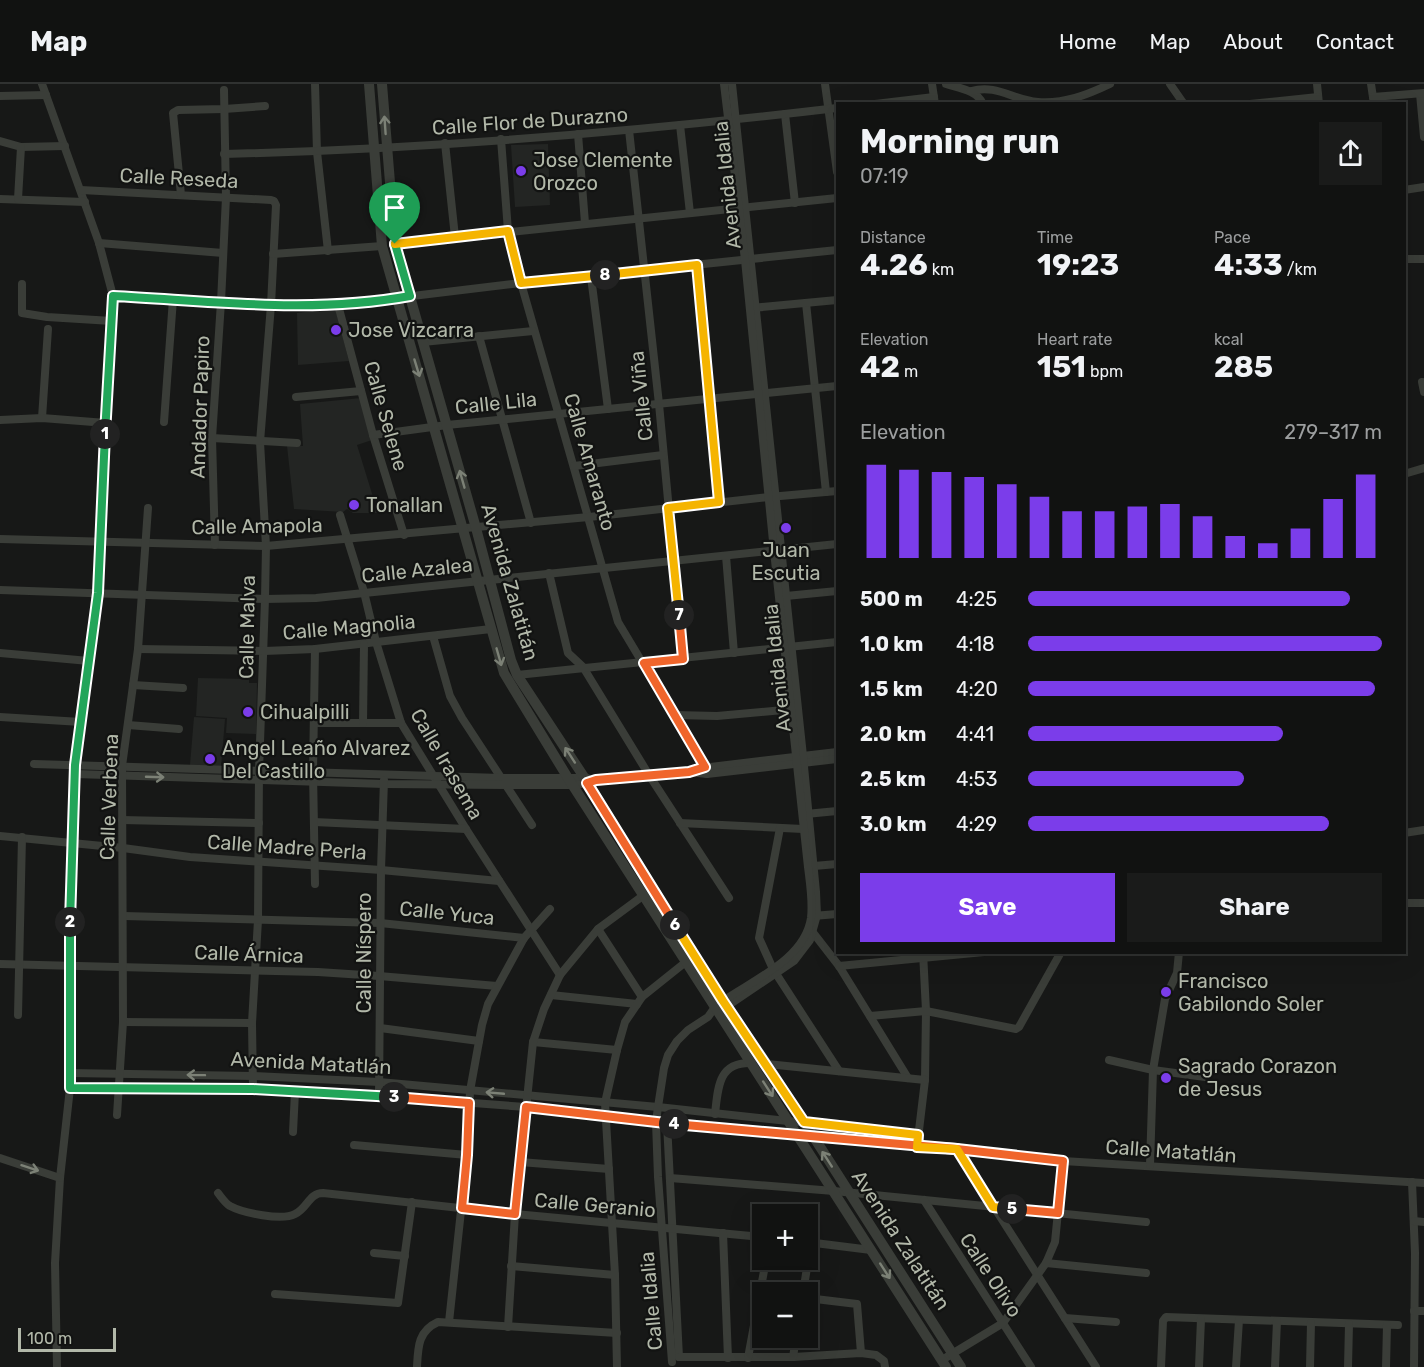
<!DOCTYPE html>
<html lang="en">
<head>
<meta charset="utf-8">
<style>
	:root { --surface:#111211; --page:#1a1b1a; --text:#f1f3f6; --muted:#9c9e9f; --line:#303231; --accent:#7b3dea }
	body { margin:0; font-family:Rubik,sans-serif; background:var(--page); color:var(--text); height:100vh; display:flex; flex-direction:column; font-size:22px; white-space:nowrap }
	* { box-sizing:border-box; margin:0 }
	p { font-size:20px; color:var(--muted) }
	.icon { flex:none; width:33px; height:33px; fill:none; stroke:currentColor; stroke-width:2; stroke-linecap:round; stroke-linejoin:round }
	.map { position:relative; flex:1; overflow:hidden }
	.details { position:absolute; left:836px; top:18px; width:570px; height:852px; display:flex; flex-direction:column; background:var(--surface); border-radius:0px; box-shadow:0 6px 24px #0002,0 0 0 2px var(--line) }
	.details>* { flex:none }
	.controls { position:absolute; left:752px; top:1120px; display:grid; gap:12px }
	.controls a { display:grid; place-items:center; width:66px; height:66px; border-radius:0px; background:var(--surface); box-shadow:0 6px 24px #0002,0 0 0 2px var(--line); font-size:30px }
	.scale { position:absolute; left:18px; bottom:15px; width:98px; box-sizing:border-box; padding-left:6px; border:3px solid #b2b8a9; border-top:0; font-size:16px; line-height:21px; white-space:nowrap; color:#b2b8a9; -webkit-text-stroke:4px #121312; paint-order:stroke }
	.pin { position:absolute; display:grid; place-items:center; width:51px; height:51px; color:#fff; margin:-62px -26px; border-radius:50% 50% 50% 0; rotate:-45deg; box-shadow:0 0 6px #0007 }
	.pin .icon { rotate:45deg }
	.km { position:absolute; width:30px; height:30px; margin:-15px; border-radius:50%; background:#222; color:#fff; font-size:16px; line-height:30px; text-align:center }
	.round { display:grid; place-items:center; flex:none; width:63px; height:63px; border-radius:0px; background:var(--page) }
	.overview { display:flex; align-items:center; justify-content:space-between; height:102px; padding:0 24px }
	h1 { font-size:33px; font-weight:700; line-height:45px }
	.stats { display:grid; grid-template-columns:repeat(3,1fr); gap:9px; height:102px; padding:6px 24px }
	.stats div { display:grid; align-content:center }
	.stats b { font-size:30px; font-weight:700 }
	.stats small { font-size:16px; font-weight:400 }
	.stats p { font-size:16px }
	.chart { height:168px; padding:12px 24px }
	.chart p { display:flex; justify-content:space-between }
	.chart svg { width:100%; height:108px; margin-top:6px; stroke:var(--accent); stroke-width:6 }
	.primary-button { display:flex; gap:12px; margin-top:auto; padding:12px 24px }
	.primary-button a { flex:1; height:69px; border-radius:0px; background:var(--accent); color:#fff; font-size:24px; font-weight:700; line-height:69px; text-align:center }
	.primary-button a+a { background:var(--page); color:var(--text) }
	ul { padding:0 24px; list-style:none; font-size:20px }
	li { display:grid; grid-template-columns:96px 72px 1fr; align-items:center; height:45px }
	li i { height:15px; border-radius:8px; background:var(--accent) }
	header { display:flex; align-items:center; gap:36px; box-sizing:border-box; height:84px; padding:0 30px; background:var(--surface); border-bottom:2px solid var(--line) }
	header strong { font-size:28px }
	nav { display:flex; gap:33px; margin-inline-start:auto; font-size:21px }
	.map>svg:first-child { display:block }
	.built { fill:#232523 }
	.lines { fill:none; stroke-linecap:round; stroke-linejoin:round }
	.minor { stroke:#3a3d38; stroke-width:8 }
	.tertiary { stroke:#3a3d38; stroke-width:10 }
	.oneway { stroke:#7c8176 }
	.split-1-casing { stroke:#fff; stroke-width:12 }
	.split-2-casing { stroke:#fff; stroke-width:12 }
	.split-3-casing { stroke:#fff; stroke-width:12 }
	.split-4-casing { stroke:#fff; stroke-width:12 }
	.split-5-casing { stroke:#fff; stroke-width:12 }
	.split-6-casing { stroke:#fff; stroke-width:12 }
	.split-7-casing { stroke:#fff; stroke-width:12 }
	.split-8-casing { stroke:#fff; stroke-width:12 }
	.split-9-casing { stroke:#fff; stroke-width:12 }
	.split-1 { stroke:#22a559; stroke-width:8 }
	.split-2 { stroke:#22a559; stroke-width:8 }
	.split-3 { stroke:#22a559; stroke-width:8 }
	.split-4 { stroke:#f0652b; stroke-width:8 }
	.split-5 { stroke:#f0652b; stroke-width:8 }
	.split-6 { stroke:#f5b400; stroke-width:8 }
	.split-7 { stroke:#f0652b; stroke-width:8 }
	.split-8 { stroke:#f5b400; stroke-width:8 }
	.split-9 { stroke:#f5b400; stroke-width:8 }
	.poi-dot { fill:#7b3dea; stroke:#121312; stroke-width:2 }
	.labels { text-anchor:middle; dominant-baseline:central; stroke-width:4.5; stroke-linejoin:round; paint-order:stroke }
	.street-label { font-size:20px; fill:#b2b8a9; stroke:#121312 }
	.poi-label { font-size:20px; fill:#b2b8a9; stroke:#121312; text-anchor:start }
</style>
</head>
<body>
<header>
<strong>Map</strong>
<nav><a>Home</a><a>Map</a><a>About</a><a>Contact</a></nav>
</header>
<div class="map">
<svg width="1424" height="1283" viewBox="0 0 1424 1283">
	<rect width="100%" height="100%" fill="#171817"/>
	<g class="built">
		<polygon points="548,60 550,121 515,123 511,61"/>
		<polygon points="335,224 349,277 298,281 297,229"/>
		<polygon points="361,314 372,356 357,361 378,429 353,429 347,425 343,428 294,425 287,362 303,362 300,320"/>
		<polygon points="198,594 249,595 249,599 257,599 256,650 226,649 227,634 196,632"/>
		<polygon points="194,633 225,635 221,683 190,681"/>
	</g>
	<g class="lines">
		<g class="minor">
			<polyline points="42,0 99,159 113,212 98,509 76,681 69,881 70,1004 60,1094 55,1179 57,1283"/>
			<polyline points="315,0 317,68 328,167"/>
			<polyline points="825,0 837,88"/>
			<polyline points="932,0 935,20"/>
			<path d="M946,0C959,4 977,6 983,20"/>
			<polyline points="1170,0 1184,20"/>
			<polyline points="1317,0 1319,20"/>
			<polyline points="1371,0 1374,20"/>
			<path d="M971,7C998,0 1012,16 1038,18C1064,20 1087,11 1110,0"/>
			<polyline points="1420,10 1424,53"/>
			<polyline points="0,12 46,11"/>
			<polyline points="1373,13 1424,9"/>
			<polyline points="875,20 934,13"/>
			<polyline points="1250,20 1318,13"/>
			<polyline points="785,30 795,119"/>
			<polyline points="680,41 690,129"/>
			<polyline points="629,46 659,320 683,575"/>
			<polyline points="578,50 585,139"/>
			<polyline points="501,55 508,147 521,199 618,538 705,683 707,690"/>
			<polyline points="0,57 21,63 65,62"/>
			<polyline points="445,59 455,153"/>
			<path d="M224,70C429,65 634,48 837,24"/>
			<polyline points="81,106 271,116 274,117 276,121 271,221 260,358 266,462 265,515 259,687 258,836 252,939 253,1005"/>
			<polyline points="1404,106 1424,103"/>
			<polyline points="181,111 173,29 178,26 224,25 265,22"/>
			<polyline points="0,115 85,118"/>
			<polyline points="18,115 21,63"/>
			<polyline points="99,159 223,169"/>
			<polyline points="395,160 837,114"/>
			<polyline points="273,170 382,162"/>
			<polyline points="1404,175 1424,175"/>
			<polyline points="697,181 719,418"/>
			<polyline points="591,193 608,325"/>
			<polyline points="22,200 22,229 47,233 112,237"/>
			<polyline points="113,212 271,221 338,221 521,199 837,166"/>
			<polyline points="806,219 826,408"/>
			<polyline points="338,221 373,351 404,451"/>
			<polyline points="752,224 837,216"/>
			<polyline points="479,252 531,439"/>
			<polyline points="423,258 533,247"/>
			<polyline points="1422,298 1424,308"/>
			<polyline points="296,313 361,307"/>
			<polyline points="42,334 48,245"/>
			<polyline points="0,336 42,334 106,339"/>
			<polyline points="164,338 173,215"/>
			<polyline points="373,351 447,341 837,302"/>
			<polyline points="212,354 297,359"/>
			<polyline points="574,382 663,371"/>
			<polyline points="1404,390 1424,384"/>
			<polyline points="340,431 364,508 376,558 401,639 466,745 560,891"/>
			<polyline points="0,455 266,462 589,433 769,413 837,407"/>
			<polyline points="215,461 212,354 221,218 226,113 224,6"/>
			<polyline points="726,472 734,569"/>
			<polyline points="549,489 568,569 583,583 649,691 729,814"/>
			<polyline points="0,506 265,515 316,514 837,460"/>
			<polyline points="786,512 837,507"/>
			<polyline points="433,552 450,612 462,634 532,741"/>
			<polyline points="138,565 264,567 315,565 491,545"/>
			<polyline points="0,569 89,577"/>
			<polyline points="517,591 837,558"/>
			<polyline points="133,601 183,604"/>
			<polyline points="675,631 717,632 794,625"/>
			<polyline points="0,633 81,638"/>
			<polyline points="314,639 401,639"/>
			<polyline points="363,639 364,560"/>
			<polyline points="128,641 179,645"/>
			<polyline points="34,680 501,694 587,694"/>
			<polyline points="702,684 837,668"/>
			<polyline points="75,690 384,700 506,701 573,701 649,691 689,688 707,690 837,675"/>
			<polyline points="806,730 837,727"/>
			<polyline points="122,736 259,739"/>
			<polyline points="314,738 466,745"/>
			<polyline points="680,739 803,745"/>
			<polyline points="780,744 759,854 773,885 839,987"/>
			<polyline points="1404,749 1424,746"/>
			<polyline points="0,752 123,764 190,773 381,786 499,797"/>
			<polyline points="814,782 837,780"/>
			<polyline points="315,800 313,688 315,565"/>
			<polyline points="1407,819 1424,819"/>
			<polyline points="124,832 380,839 524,854"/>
			<polyline points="813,832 837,830"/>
			<polyline points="598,845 642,913"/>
			<polyline points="811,846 839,882 908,994"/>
			<polyline points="923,868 926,927 925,996 917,1063 1063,1077 1424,1099"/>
			<polyline points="0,880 318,888 379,892 497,902"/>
			<polyline points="839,882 984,868"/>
			<polyline points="551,911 637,920"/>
			<polyline points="723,925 794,877 810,856 817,831 816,808 803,672 732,0"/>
			<polyline points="18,931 22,753"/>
			<polyline points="870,932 926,927 1016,945 1019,943 1061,868"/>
			<polyline points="123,938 252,939"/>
			<polyline points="380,944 479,957"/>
			<polyline points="533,958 617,966"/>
			<polyline points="1109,976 1153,986 1205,993"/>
			<polyline points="767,980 925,996"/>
			<polyline points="70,989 253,992 379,998 658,1023 918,1051"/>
			<polyline points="70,1004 253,1005 379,1012 526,1023 667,1039 917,1063"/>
			<polyline points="379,1012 381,786 384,696"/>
			<path d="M715,1030C718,1004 718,978 751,979"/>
			<polyline points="117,1031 123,938 122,682 138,565 148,424"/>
			<polyline points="667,1039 679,1273"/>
			<polyline points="293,1048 295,1008"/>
			<polyline points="354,1061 467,1071"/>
			<polyline points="957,1065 1096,1283"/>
			<polyline points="0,1074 60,1094"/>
			<polyline points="520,1078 609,1085"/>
			<polyline points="1150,1081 1153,986 1165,915 1177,889 1179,868"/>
			<polyline points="670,1094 834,1107 1146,1138"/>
			<polyline points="1412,1098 1415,1169 1414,1283"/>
			<path d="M218,1109C222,1114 225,1119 230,1122C243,1129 282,1137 295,1130C307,1125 309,1109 323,1109L515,1130L762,1153"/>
			<polyline points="924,1116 1031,1283"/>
			<polyline points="1414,1137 1424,1138"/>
			<polyline points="723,1149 728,1274"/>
			<polyline points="807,1158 871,1166"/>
			<polyline points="374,1169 405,1172"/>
			<polyline points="1046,1179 1146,1189"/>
			<polyline points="511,1182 615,1191"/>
			<polyline points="803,1209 811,1158"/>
			<polyline points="275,1210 398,1219 412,1118"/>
			<polyline points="807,1214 857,1220 861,1269"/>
			<polyline points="1414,1227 1424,1227"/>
			<polyline points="1065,1234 1116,1238"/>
			<polyline points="449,1238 467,1071 470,1007 482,941 488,920 524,854 550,825"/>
			<polyline points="508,1243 515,1130 533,958 544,925 560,891 598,845 644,811"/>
			<polyline points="679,1273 793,1273 861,1269 876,1271 884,1277 885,1283"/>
			<polyline points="793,1273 796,1254"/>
			<polyline points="748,1274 766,1176"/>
			<polyline points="942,1276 1003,1239 1046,1179 1055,1158 1063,1077"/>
			<path d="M672,1278L658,1093L656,1038L658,1023L664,984L668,971L677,957L688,946L708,933L715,923L723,917C753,896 805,875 811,834C813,817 810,799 808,783L774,467L745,176L724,0"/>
			<path d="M417,1283C418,1263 418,1247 438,1238L617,1249"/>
			<polyline points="617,1283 615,1191 605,1019 617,966 625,938 642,913 687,877"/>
			<polyline points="1161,1283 1163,1237 1166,1233 1398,1241"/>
			<polyline points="1199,1283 1201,1235"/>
			<polyline points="1236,1283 1239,1236"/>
			<polyline points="1275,1283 1277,1237"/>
			<polyline points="1310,1283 1311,1239"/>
			<polyline points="1348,1283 1349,1240"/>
			<polyline points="1386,1283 1387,1241"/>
		</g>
		<g class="tertiary">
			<polyline points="369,0 382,162 504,589 568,694 946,1283"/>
			<polyline points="382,0 395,160 476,444 511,576 517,591 584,693 723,917 767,980 961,1283"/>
		</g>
	</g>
	<defs><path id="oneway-shaft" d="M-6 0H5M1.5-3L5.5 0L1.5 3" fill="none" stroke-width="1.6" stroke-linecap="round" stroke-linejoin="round" transform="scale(1.5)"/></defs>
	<g class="oneway">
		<use href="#oneway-shaft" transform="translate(385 41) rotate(-94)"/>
		<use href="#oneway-shaft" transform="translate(417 284) rotate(73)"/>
		<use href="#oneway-shaft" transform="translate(462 395) rotate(-106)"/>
		<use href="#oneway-shaft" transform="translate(499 573) rotate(74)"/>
		<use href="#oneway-shaft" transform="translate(570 671) rotate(-123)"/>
		<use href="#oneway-shaft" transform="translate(155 693) rotate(2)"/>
		<use href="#oneway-shaft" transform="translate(196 991) rotate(-179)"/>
		<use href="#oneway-shaft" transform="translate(768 1005) rotate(57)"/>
		<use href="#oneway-shaft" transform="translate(495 1009) rotate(-175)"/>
		<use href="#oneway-shaft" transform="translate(827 1075) rotate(-123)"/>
		<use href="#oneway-shaft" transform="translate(30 1084) rotate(18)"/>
		<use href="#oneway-shaft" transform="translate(885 1187) rotate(57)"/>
	</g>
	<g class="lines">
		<g class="split-1-casing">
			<path id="split-1" d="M105,350L113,212C212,217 312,230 410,212L395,160"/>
		</g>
		<g class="split-2-casing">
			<polyline id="split-2" points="70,838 75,681 98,509 105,350"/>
		</g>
		<g class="split-3-casing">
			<polyline id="split-3" points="70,838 70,1004 253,1005 394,1013"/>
		</g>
		<g class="split-4-casing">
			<polyline id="split-4" points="394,1013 469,1019 467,1071 462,1124 515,1130 526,1023 674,1040"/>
		</g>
		<g class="split-5-casing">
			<polyline id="split-5" points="674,1040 957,1065 1063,1077 1058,1129 1012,1125"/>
		</g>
		<g class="split-6-casing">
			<polyline id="split-6" points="675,841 723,917 804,1038 918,1051 917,1063 957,1065 993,1123 1012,1125"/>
		</g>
		<g class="split-7-casing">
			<polyline id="split-7" points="675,841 587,699 596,696 689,688 705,683 644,579 683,575 679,531"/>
		</g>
		<g class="split-8-casing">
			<polyline id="split-8" points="605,191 697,181 719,418 668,424 679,531"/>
		</g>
		<g class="split-9-casing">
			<polyline id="split-9" points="395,160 508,147 521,199 605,191"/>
		</g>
		<use href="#split-1" class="split-1"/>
		<use href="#split-2" class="split-2"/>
		<use href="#split-3" class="split-3"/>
		<use href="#split-4" class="split-4"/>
		<use href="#split-5" class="split-5"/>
		<use href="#split-6" class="split-6"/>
		<use href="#split-7" class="split-7"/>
		<use href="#split-8" class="split-8"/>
		<use href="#split-9" class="split-9"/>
	</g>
	<g class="poi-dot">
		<circle cx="521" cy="87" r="6"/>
		<circle cx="336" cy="246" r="6"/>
		<circle cx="354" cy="421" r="6"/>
		<circle cx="786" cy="444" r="6"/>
		<circle cx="248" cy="628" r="6"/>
		<circle cx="210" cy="675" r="6"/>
		<circle cx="1166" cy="908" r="6"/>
		<circle cx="1166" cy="994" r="6"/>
	</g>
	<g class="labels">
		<g class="street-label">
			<text transform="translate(530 37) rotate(-4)">Calle Flor de Durazno</text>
			<text transform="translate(179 94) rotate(3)">Calle Reseda</text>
			<text transform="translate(727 101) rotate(-96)">Avenida Idalia</text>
			<text transform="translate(641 312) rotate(-96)">Calle Viña</text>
			<text transform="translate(496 319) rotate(-6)">Calle Lila</text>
			<text transform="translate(200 323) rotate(-88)">Andador Papiro</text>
			<text transform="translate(386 332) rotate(74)">Calle Selene</text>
			<text transform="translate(590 378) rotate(74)">Calle Amaranto</text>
			<text transform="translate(257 442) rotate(-1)">Calle Amapola</text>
			<text transform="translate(417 486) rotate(-6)">Calle Azalea</text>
			<text transform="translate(510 498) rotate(74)">Avenida Zalatitán</text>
			<text transform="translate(247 543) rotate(-89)">Calle Malva</text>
			<text transform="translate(349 543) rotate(-5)">Calle Magnolia</text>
			<text transform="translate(777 584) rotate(-96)">Avenida Idalia</text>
			<text transform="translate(447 680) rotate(60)">Calle Irasema</text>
			<text transform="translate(109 713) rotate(-88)">Calle Verbena</text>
			<text transform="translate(287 763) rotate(4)">Calle Madre Perla</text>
			<text transform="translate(447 829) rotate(6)">Calle Yuca</text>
			<text transform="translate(364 869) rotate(-90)">Calle Níspero</text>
			<text transform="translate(249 870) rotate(2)">Calle Árnica</text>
			<text transform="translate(311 979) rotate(3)">Avenida Matatlán</text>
			<text transform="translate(1171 1067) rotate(4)">Calle Matatlán</text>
			<text transform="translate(595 1121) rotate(5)">Calle Geranio</text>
			<text transform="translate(901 1156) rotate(57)">Avenida Zalatitán</text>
			<text transform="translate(991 1191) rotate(57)">Calle Olivo</text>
			<text transform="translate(651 1217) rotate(-95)">Calle Idalia</text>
		</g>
		<g class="poi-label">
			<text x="533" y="76">Jose Clemente<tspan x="533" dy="23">Orozco</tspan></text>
			<text x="348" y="246">Jose Vizcarra</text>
			<text x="366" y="421">Tonallan</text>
			<text x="786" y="466" text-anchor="middle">Juan<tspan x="786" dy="23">Escutia</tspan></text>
			<text x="260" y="628">Cihualpilli</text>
			<text x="222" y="664">Angel Leaño Alvarez<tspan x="222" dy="23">Del Castillo</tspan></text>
			<text x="1178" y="897">Francisco<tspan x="1178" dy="23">Gabilondo Soler</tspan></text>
			<text x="1178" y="982">Sagrado Corazon<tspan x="1178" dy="23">de Jesus</tspan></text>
		</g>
	</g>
</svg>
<div class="controls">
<a>+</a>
<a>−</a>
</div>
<div class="scale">100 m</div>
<div class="pin" style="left:395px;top:160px;background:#1e9e55"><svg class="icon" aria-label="arrive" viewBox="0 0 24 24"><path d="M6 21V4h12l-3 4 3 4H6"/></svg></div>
<b class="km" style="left:105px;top:350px">1</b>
<b class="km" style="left:70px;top:838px">2</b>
<b class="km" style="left:394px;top:1013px">3</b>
<b class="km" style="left:674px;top:1040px">4</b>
<b class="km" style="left:1012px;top:1125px">5</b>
<b class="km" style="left:675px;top:841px">6</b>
<b class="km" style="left:679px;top:531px">7</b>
<b class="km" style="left:605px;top:191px">8</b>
<section class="details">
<div class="overview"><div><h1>Morning run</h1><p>07:19</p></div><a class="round"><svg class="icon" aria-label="share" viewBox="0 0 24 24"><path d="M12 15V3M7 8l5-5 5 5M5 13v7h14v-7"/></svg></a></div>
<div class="stats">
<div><p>Distance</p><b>4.26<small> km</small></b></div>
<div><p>Time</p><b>19:23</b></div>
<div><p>Pace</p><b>4:33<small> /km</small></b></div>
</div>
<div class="stats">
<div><p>Elevation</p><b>42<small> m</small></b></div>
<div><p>Heart rate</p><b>151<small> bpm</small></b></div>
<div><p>kcal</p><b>285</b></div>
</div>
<div class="chart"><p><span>Elevation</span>279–317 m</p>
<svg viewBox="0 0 160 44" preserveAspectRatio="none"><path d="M5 44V6M15 44V8M25 44V9M35 44V11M45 44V14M55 44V19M65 44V25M75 44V25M85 44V23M95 44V22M105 44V27M115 44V35M125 44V38M135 44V32M145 44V20M155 44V10"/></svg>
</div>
<ul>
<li><b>500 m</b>4:25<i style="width:91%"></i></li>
<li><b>1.0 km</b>4:18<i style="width:100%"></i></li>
<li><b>1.5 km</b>4:20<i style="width:98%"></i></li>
<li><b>2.0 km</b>4:41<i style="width:72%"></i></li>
<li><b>2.5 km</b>4:53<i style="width:61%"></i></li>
<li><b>3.0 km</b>4:29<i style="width:85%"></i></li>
</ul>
<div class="primary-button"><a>Save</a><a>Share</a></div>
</section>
</div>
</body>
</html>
